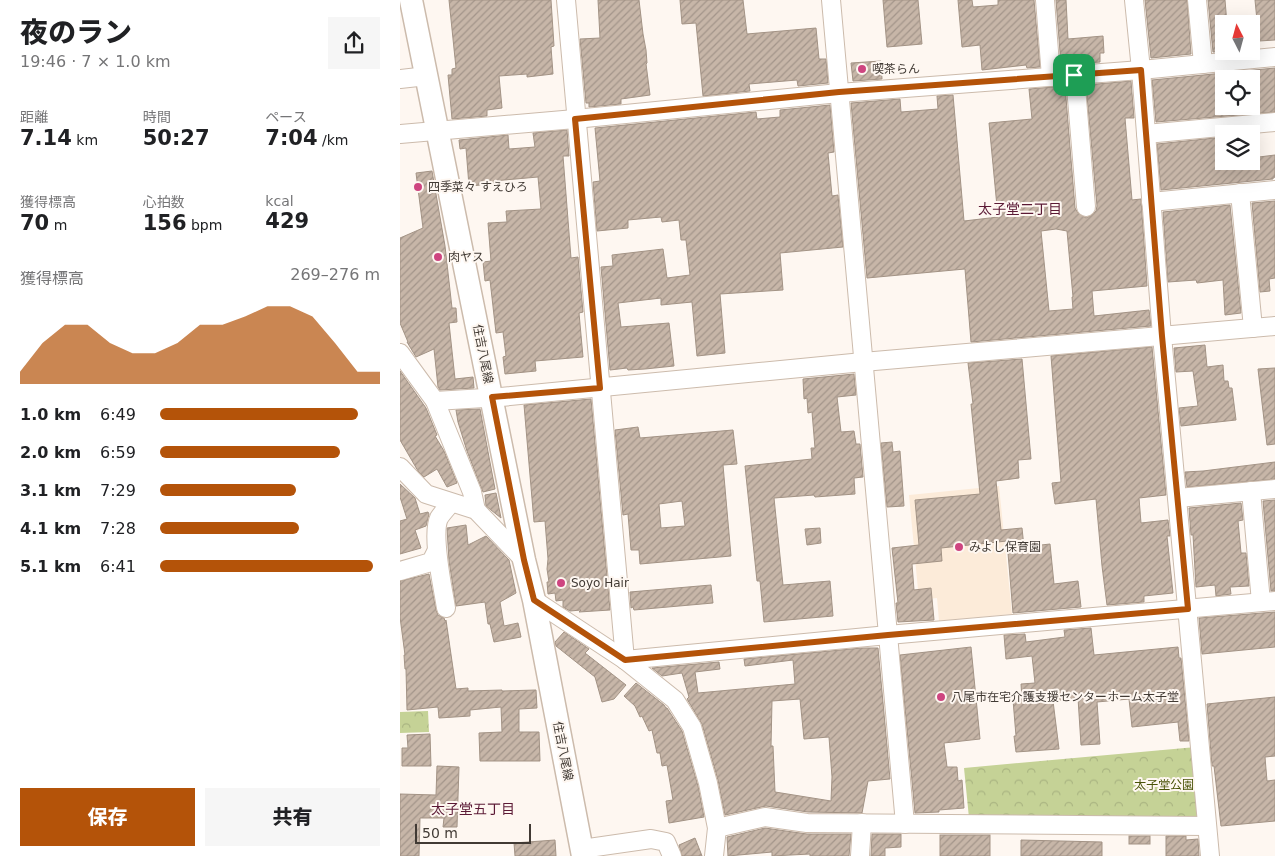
<!DOCTYPE html>
<html lang="ja">
<head>
<meta charset="utf-8">
<style>
	:root { --surface:#fff; --page:#f6f6f6; --text:#202124; --muted:#757577; --accent:#b45309 }
	body { margin:0; font-family:"DejaVu Sans","Noto Sans JP",sans-serif; background:var(--page); color:var(--text); height:100vh; display:flex; flex-direction:column; font-size:19px; white-space:nowrap }
	* { box-sizing:border-box; margin:0 }
	p { font-size:16px; color:var(--muted) }
	.icon { flex:none; width:28px; height:28px; fill:none; stroke:currentColor; stroke-width:2; stroke-linecap:round; stroke-linejoin:round }
	.map { position:relative; flex:1; overflow:hidden }
	.side { display:flex; flex-direction:column; background:var(--surface); width:400px }
	.side>* { flex:none }
	.needle { width:32px; rotate:354deg }
	.controls { position:absolute; left:815px; top:15px; display:grid; gap:10px }
	.controls a { display:grid; place-items:center; width:45px; height:45px; border-radius:0px; background:var(--surface); box-shadow:0 5px 20px #0002; font-size:25px }
	.scale { position:absolute; left:15px; bottom:12px; width:116px; box-sizing:border-box; padding-left:5px; border:2px solid #413a34; border-top:0; font-size:14px; line-height:18px; white-space:nowrap; color:#413a34; -webkit-text-stroke:4px #fef7f1; paint-order:stroke }
	.pin { position:absolute; display:grid; place-items:center; width:42px; height:42px; color:#fff; margin:-21px; border-radius:10px; box-shadow:0 2px 8px #0006 }
	.round { display:grid; place-items:center; flex:none; width:52px; height:52px; border-radius:0px; background:var(--page) }
	.head { display:flex; align-items:center; justify-content:space-between; height:85px; padding:0 20px }
	h1 { font-size:28px; font-weight:800; line-height:38px }
	.metrics { display:grid; grid-template-columns:repeat(3,1fr); gap:8px; height:85px; padding:5px 20px }
	.metrics div { display:grid; align-content:center }
	.metrics b { font-size:21px; font-weight:800 }
	.metrics small { font-size:14px; font-weight:400 }
	.metrics p { font-size:14px }
	.chart { height:140px; padding:10px 20px }
	.chart p { display:flex; justify-content:space-between }
	.chart svg { width:100%; height:90px; margin-top:5px; fill:var(--accent); opacity:.7 }
	.primary-button { display:flex; gap:10px; margin-top:auto; padding:10px 20px }
	.primary-button a { flex:1; height:58px; border-radius:0px; background:var(--accent); color:#fff; font-size:20px; font-weight:800; line-height:58px; text-align:center }
	.primary-button a+a { background:var(--page); color:var(--text) }
	ul { padding:0 20px; list-style:none; font-size:16px }
	li { display:grid; grid-template-columns:80px 60px 1fr; align-items:center; height:38px }
	li i { height:12px; border-radius:6px; background:var(--accent) }
	main { display:flex; flex:1; min-height:0 }
	.map>svg:first-child { display:block }
	.education { fill:#fcebd9 }
	.park { fill:url(#park-crowns) }
	.building { fill:url(#building-hatch); stroke:#a39385; fill-rule:evenodd }
	.lines { fill:none; stroke-linecap:round; stroke-linejoin:round }
	.minor-casing { stroke:#ccbbac; stroke-width:20 }
	.major-casing { stroke:#ccbbac; stroke-width:25 }
	.minor { stroke:#fff; stroke-width:18 }
	.major { stroke:#fff; stroke-width:22 }
	.route-casing { stroke:#fff; stroke-width:10 }
	.route { stroke:#b45309; stroke-width:6 }
	.poi-dot { fill:#ce4580; stroke:#fef7f1; stroke-width:2 }
	.labels { text-anchor:middle; dominant-baseline:central; stroke-width:4; stroke-linejoin:round; paint-order:stroke }
	.poi-label { font-size:12px; fill:#413a34; stroke:#fef7f1; text-anchor:start }
	.street-label { font-size:12px; fill:#413a34; stroke:#fef7f1 }
	.park-label { font-size:12px; fill:#495307; stroke:#fef7f1 }
	.neighbourhood-label { font-size:14px; fill:#5b1935; stroke:#fef7f1 }
</style>
</head>
<body>
<main>
<section class="side">
<div class="head"><div><h1>夜のラン</h1><p>19:46 · 7 × 1.0 km</p></div><a class="round"><svg class="icon" aria-label="share" viewBox="0 0 24 24"><path d="M12 15V3M7 8l5-5 5 5M5 13v7h14v-7"/></svg></a></div>
<div class="metrics">
<div><p>距離</p><b>7.14<small> km</small></b></div>
<div><p>時間</p><b>50:27</b></div>
<div><p>ペース</p><b>7:04<small> /km</small></b></div>
</div>
<div class="metrics">
<div><p>獲得標高</p><b>70<small> m</small></b></div>
<div><p>心拍数</p><b>156<small> bpm</small></b></div>
<div><p>kcal</p><b>429</b></div>
</div>
<div class="chart"><p><span>獲得標高</span>269–276 m</p>
<svg viewBox="0 0 160 44" preserveAspectRatio="none"><path d="M0 44V38L10 24L20 15L30 15L40 24L50 29L60 29L70 24L80 15L90 15L100 11L110 6L120 6L130 11L140 24L150 38L160 38V44z"/></svg>
</div>
<ul>
<li><b>1.0 km</b>6:49<i style="width:90%"></i></li>
<li><b>2.0 km</b>6:59<i style="width:82%"></i></li>
<li><b>3.1 km</b>7:29<i style="width:62%"></i></li>
<li><b>4.1 km</b>7:28<i style="width:63%"></i></li>
<li><b>5.1 km</b>6:41<i style="width:97%"></i></li>
</ul>
<div class="primary-button"><a>保存</a><a>共有</a></div>
</section>
<div class="map">
<svg width="875" height="856" viewBox="0 0 875 856">
	<defs>
		<pattern id="park-crowns" width="20" height="18" patternUnits="userSpaceOnUse" patternTransform="scale(1.25)"><rect width="20" height="18" fill="#c5d296"/><path d="M2 6a3 3 0 1 1 6 0M12 15a3 3 0 1 1 6 0" fill="none" stroke="#aab582"/></pattern>
		<pattern id="building-hatch" width="6" height="6" patternUnits="userSpaceOnUse" patternTransform="scale(1.25)"><rect width="6" height="6" fill="#c7b6a8"/><path d="M-1 1l2-2M0 6l6-6M5 7l2-2" fill="none" stroke="#a3958a"/></pattern>
	</defs>
	<rect width="100%" height="100%" fill="#fef7f1"/>
	<polygon class="education" points="599,486 612,614 539,621 537,598 519,600 509,495"/>
	<g class="park">
		<polygon points="28,711 29,732 0,733 0,712"/>
		<polygon points="796,747 802,810 796,821 569,818 564,768"/>
	</g>
	<g class="building">
		<polygon points="49,0 151,0 154,46 151,47 153,74 127,77 127,74 99,76 102,108 87,110 87,116 52,119 48,75 52,75 52,69 56,68"/>
		<polygon points="198,0 239,0 243,34 246,50 247,63 246,64 250,95 221,99 221,104 189,107 189,103 186,103 180,39 200,38"/>
		<polygon points="280,0 343,0 347,34 416,28 419,59 426,59 428,83 398,86 397,80 349,84 350,91 303,96 296,23 282,24"/>
		<polygon points="483,0 518,0 522,44 487,47"/>
		<polygon points="558,0 572,0 573,7 598,5 598,0 634,0 640,67 627,68 626,65 582,70 580,45 562,47"/>
		<polygon points="656,0 666,0 668,39 703,36 704,53 700,53 700,62 661,65"/>
		<polygon points="745,0 787,0 791,54 751,58"/>
		<polygon points="808,0 825,0 827,24 824,24 824,51 813,52"/>
		<polygon points="855,0 875,0 875,40 859,41"/>
		<polygon points="481,61 482,79 453,81 451,63"/>
		<path d="M875,68V112L756,122L752,80ZM824,79H851V106H824Z"/>
		<path d="M731,81L734,118H725L732,200L741,199L747,286L692,291L694,316L749,310L751,326L571,342L565,269L467,278L451,103L500,99L501,112L538,109L537,96L553,95L564,221L598,217L589,123L632,119L629,89L665,86L675,208L678,213L686,218L692,215L696,211L697,206L686,85ZM656,229L667,231L673,297H672L673,309L649,311L641,231Z"/>
		<polygon points="430,105 434,152 428,153 432,196 438,195 443,247 380,253 383,290 320,294 325,353 297,356 292,302 261,305 261,298 218,303 221,327 269,323 274,366 245,369 228,370 227,368 210,370 201,267 213,266 212,255 263,249 267,278 290,275 286,240 281,240 279,220 262,222 261,217 228,220 228,228 197,231 193,182 200,181 195,128 356,112 357,119 380,117 380,110"/>
		<polygon points="167,130 169,156 163,156 171,258 178,257 183,312 179,313 183,357 135,361 136,371 105,374 103,357 106,356 103,332 96,333 90,280 85,281 83,262 91,261 88,223 107,222 106,211 141,209 138,177 93,181 94,184 69,186 66,148 60,149 59,140 108,135 109,149 135,147 133,133"/>
		<polygon points="824,137 824,161 851,161 851,158 875,155 875,177 873,178 873,179 761,190 757,144"/>
		<polygon points="32,171 45,246 52,308 56,308 57,322 49,323 55,379 73,377 74,388 40,390 38,387 34,349 16,357 7,342 8,342 0,323 0,238 23,228 16,173"/>
		<polygon points="875,201 875,278 869,279 870,291 860,292 852,203"/>
		<polygon points="830,205 841,313 825,315 823,280 797,283 796,280 768,282 763,212"/>
		<polygon points="805,345 807,367 823,365 824,381 828,381 829,388 832,388 836,420 781,426 779,408 798,406 793,371 776,372 774,348"/>
		<polygon points="752,347 766,495 739,498 741,523 768,520 770,536 767,536 773,593 744,596 744,602 707,605 702,566 696,499 655,504 652,483 661,482 651,356"/>
		<polygon points="622,359 631,459 618,460 619,478 596,481 601,530 622,528 624,547 650,544 654,584 678,581 681,607 613,613 607,541 541,548 542,561 512,564 514,590 531,588 534,620 498,622 496,603 498,603 492,548 519,545 515,500 580,494 571,404 573,404 568,363"/>
		<polygon points="875,368 875,444 867,445 858,369"/>
		<polygon points="0,371 26,408 37,435 35,436 44,451 57,483 47,487 37,469 24,477 18,471 0,440"/>
		<polygon points="454,374 456,395 437,397 441,432 454,431 456,444 460,444 463,477 454,478 455,494 415,497 414,495 374,498 383,585 430,581 433,616 364,622 360,581 357,581 345,466 412,459 411,448 415,448 412,412 408,413 407,398 404,399 403,379"/>
		<polygon points="191,399 210,610 179,612 181,610 170,611 163,607 163,600 156,601 155,593 148,594 147,582 149,582 147,569 148,559 145,521 134,522 124,405"/>
		<polygon points="80,409 95,489 83,492 67,451 58,422 56,410"/>
		<path d="M238,427L240,438L333,430L337,464L323,465L331,556L240,564L239,550H231L228,514L223,515L215,430ZM282,501L285,526L261,528L259,504Z"/>
		<polygon points="492,442 493,452 500,451 504,506 487,507 481,443"/>
		<polygon points="875,462 875,479 787,487 785,472 803,471"/>
		<polygon points="0,484 15,498 20,514 28,512 29,514 26,526 15,530 21,548 0,554 0,521 7,519 0,497"/>
		<polygon points="96,493 101,518 86,506 85,495"/>
		<polygon points="875,500 875,591 871,591 863,501"/>
		<polygon points="841,503 843,520 838,521 841,553 846,553 849,586 830,587 831,594 816,596 815,585 796,587 793,535 791,535 789,508"/>
		<polygon points="66,525 68,545 86,536 109,560 116,593 100,602 104,626 118,623 121,637 94,642 90,624 88,624 85,602 56,606 49,561 47,528"/>
		<polygon points="420,528 421,543 407,545 405,529"/>
		<polygon points="29,574 36,610 38,615 44,618 45,621 46,620 56,689 68,688 68,691 102,690 102,691 136,690 137,708 119,709 119,732 139,732 140,761 80,761 79,733 102,732 101,707 70,710 70,716 39,718 38,707 7,710 6,669 5,669 4,655 5,655 0,617 0,581"/>
		<polygon points="311,585 313,603 234,610 233,607 231,608 230,592"/>
		<polygon points="875,612 875,647 802,654 799,618"/>
		<polygon points="691,628 694,655 778,647 779,658 781,658 789,741 780,741 778,722 732,727 729,699 697,702 700,744 681,745 678,698 653,701 659,749 616,752 614,736 616,736 613,700 622,699 621,684 635,683 632,656 606,659 604,635 625,634 626,642 665,637 664,630"/>
		<polygon points="164,632 189,649 185,653 226,685 214,699 202,702 195,677 156,646 155,642"/>
		<polygon points="571,647 580,739 544,743 547,767 557,767 558,781 562,780 564,808 539,810 539,812 515,813 500,655"/>
		<path d="M462,648H478L490,779L468,781L462,813L408,812L366,806L325,815L318,780L302,724L287,699L289,697L282,673L262,676L252,668L319,662L320,669L295,672L298,693L395,684L393,660L345,666L344,659ZM400,699L404,739L429,737L432,777L431,801L375,792L373,746H371L372,701Z"/>
		<polygon points="236,683 264,705 266,708 267,708 282,731 298,786 304,817 269,823 266,801 273,800 267,765 262,766 260,753 257,753 252,730 249,731 242,716 240,717 235,706 224,696"/>
		<polygon points="875,697 875,756 865,757 867,781 875,780 875,821 821,826 814,766 812,766 807,704"/>
		<polygon points="30,734 31,766 2,766 2,748 8,748 7,735"/>
		<polygon points="37,766 59,767 57,827 43,827 44,818 20,818 19,856 0,856 0,794 36,795"/>
		<polygon points="365,828 407,834 451,834 449,856 410,856 410,854 372,856 372,852 328,856 327,837"/>
		<polygon points="472,834 501,834 501,847 485,848 485,856 471,856"/>
		<rect x="540" y="835" width="50" height="21"/>
		<rect x="729" y="836" width="21" height="8"/>
		<polygon points="766,836 786,836 786,840 798,839 799,856 766,856"/>
		<polygon points="295,838 302,856 282,856 279,845"/>
		<polygon points="155,840 156,856 115,856 114,843"/>
		<polygon points="621,840 702,842 702,856 621,856"/>
	</g>
	<g class="lines">
		<g class="minor-casing">
			<g id="minor">
				<polyline points="166,0 225,660"/>
				<polyline points="431,0 505,824"/>
				<polyline points="645,0 651,77"/>
				<polyline points="734,0 741,70 762,336 810,856"/>
				<polyline points="797,0 803,64"/>
				<polyline points="675,75 686,207"/>
				<polyline points="0,79 27,76"/>
				<polyline points="0,134 175,119 439,93 741,70 875,57"/>
				<polyline points="746,134 875,122"/>
				<polyline points="840,193 853,328"/>
				<polyline points="751,202 875,190"/>
				<polyline points="0,353 35,401 72,492 76,510"/>
				<polyline points="35,401 101,397 463,362 875,326"/>
				<polyline points="0,467 26,494 76,510 124,560"/>
				<polyline points="851,491 861,602"/>
				<polyline points="778,498 875,489"/>
				<polyline points="0,571 31,562 37,550"/>
				<polyline points="134,600 225,660 275,700 292,727 308,783 317,828 314,856"/>
				<path d="M46,608C43,588 31,535 39,518C42,513 47,508 51,503"/>
				<polyline points="225,660 488,635 875,601"/>
				<polyline points="317,828 365,817 407,823 807,826"/>
				<polyline points="182,849 251,839 266,842 272,856"/>
				<polyline points="460,856 462,823"/>
			</g>
		</g>
		<g class="major-casing">
			<polyline id="major" points="11,0 124,560 134,600 183,856"/>
		</g>
		<use href="#minor" class="minor"/>
		<use href="#major" class="major"/>
	</g>
	<g class="lines">
		<g class="route-casing">
			<polygon id="route" points="741,70 762,336 788,609 488,635 225,660 134,600 124,560 92,397 200,388 175,119 439,92"/>
		</g>
		<use href="#route" class="route"/>
	</g>
	<g class="poi-dot">
		<circle cx="462" cy="69" r="5"/>
		<circle cx="18" cy="187" r="5"/>
		<circle cx="38" cy="257" r="5"/>
		<circle cx="559" cy="547" r="5"/>
		<circle cx="161" cy="583" r="5"/>
		<circle cx="541" cy="697" r="5"/>
	</g>
	<g class="labels">
		<g class="poi-label">
			<text x="472" y="69">喫茶らん</text>
			<text x="28" y="187">四季菜々 すえひろ</text>
			<text x="48" y="257">肉ヤス</text>
			<text x="569" y="547">みよし保育園</text>
			<text x="171" y="583">Soyo Hair</text>
			<text x="551" y="697">八尾市在宅介護支援センターホーム太子堂</text>
		</g>
		<g class="street-label">
			<text transform="translate(83 354) rotate(79)">住吉八尾線</text>
			<text transform="translate(163 751) rotate(79)">住吉八尾線</text>
		</g>
		<g class="park-label">
			<text x="764" y="785">太子堂公園</text>
		</g>
		<g class="neighbourhood-label">
			<text x="620" y="209">太子堂二丁目</text>
			<text x="73" y="809">太子堂五丁目</text>
		</g>
	</g>
</svg>
<div class="controls">
<a><svg class="needle" viewBox="-14 -14 28 28"><path d="M0-13l5 13h-10z" fill="#e53935"/><path d="M0 13l5-13h-10z" fill="#757577"/></svg></a>
<a><svg class="icon" aria-label="locate" viewBox="0 0 24 24"><circle cx="12" cy="12" r="6"/><path d="M12 2v4M12 18v4M2 12h4M18 12h4"/></svg></a>
<a><svg class="icon" aria-label="layers" viewBox="0 0 24 24"><path d="M12 4l9 5-9 5-9-5zM3 14l9 5 9-5"/></svg></a>
</div>
<div class="scale">50 m</div>
<div class="pin" style="left:674px;top:75px;background:#1e9e55"><svg class="icon" aria-label="arrive" viewBox="0 0 24 24"><path d="M6 21V4h12l-3 4 3 4H6"/></svg></div>
</div>
</main>
</body>
</html>
